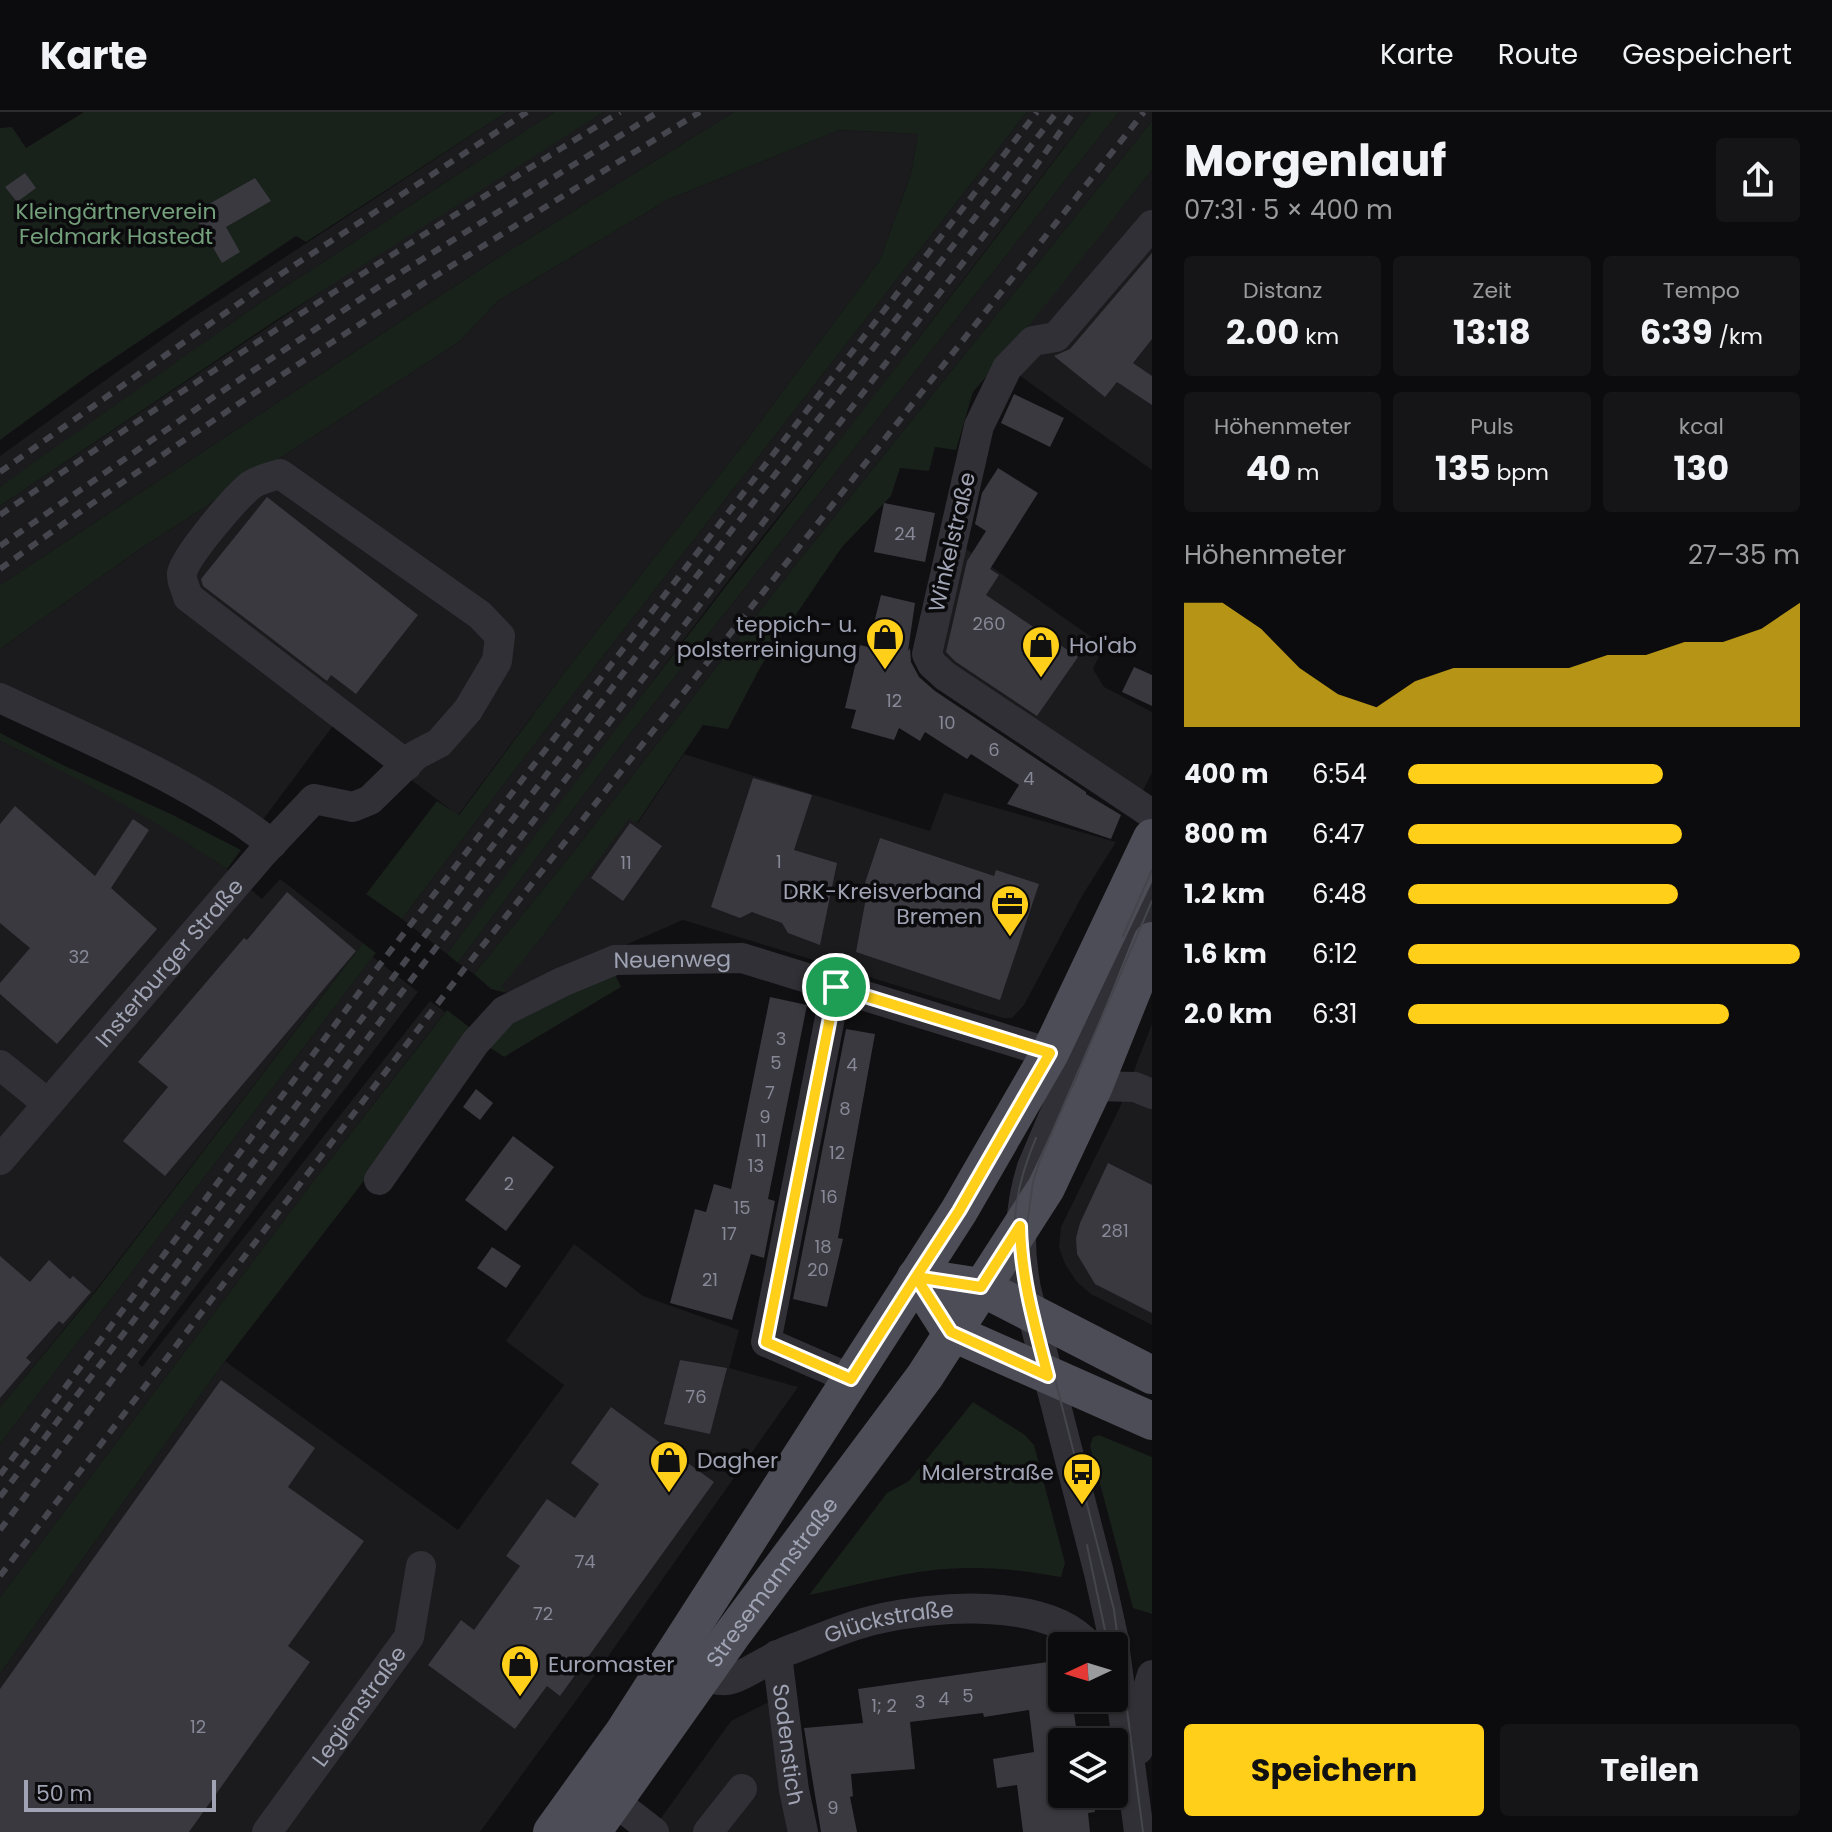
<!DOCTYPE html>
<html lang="de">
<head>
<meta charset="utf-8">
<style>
	:root { --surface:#0c0b0d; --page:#151416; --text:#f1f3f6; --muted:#9a9b9d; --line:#2c2b2e; --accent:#ffcf19 }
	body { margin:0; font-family:Poppins,sans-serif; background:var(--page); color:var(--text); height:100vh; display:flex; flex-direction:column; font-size:30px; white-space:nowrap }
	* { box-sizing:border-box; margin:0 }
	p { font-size:26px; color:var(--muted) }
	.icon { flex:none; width:44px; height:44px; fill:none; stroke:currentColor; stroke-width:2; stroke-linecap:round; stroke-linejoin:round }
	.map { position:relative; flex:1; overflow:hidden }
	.details { display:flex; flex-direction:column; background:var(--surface); width:680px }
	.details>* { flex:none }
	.needle { width:52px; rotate:266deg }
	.buttons { position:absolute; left:1048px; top:1520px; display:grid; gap:16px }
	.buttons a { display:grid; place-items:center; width:80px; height:80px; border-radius:8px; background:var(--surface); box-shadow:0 2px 6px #0004,0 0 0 2px var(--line); font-size:40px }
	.scale { position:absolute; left:24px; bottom:20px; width:192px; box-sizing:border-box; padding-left:8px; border:4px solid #9fa3b3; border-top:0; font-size:22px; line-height:28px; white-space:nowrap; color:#9fa3b3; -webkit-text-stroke:6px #0b0a0c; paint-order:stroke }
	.pin { position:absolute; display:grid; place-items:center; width:68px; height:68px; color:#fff; margin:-34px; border:4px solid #fff; border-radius:50%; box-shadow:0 2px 8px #0007 }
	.round { display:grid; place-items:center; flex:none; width:84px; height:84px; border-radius:8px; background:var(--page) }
	.headline { display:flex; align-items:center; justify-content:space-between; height:136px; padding:0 32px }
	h1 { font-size:44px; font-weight:700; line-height:60px }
	.metrics { display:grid; grid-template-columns:repeat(3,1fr); gap:12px; height:136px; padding:8px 32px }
	.metrics div { display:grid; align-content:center; border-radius:8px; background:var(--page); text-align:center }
	.metrics b { font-size:34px; font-weight:700 }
	.metrics small { font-size:22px; font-weight:400 }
	.metrics p { font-size:22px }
	.chart { height:224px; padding:16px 32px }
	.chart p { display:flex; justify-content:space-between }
	.chart svg { width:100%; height:144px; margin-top:8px; fill:var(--accent); opacity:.7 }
	.primary-button { display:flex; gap:16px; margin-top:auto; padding:16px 32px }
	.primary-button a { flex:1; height:92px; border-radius:8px; background:var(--accent); color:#111; font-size:32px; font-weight:700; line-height:92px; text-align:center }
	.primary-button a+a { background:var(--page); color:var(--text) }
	ul { padding:0 32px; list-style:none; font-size:26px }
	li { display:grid; grid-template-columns:128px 96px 1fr; align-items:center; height:60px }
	li i { height:20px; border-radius:10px; background:var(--accent) }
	header { display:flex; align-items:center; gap:48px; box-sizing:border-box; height:112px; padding:0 40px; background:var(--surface); border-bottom:2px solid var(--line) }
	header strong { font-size:38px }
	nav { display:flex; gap:44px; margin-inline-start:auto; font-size:28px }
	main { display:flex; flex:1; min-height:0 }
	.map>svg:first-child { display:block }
	.built { fill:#1b1b1e }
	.green { fill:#19211b }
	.building { fill:#39393f }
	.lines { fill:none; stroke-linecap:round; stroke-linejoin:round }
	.minor { stroke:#303036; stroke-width:30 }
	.major { stroke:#4c4d56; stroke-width:38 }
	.tram { stroke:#45464d; stroke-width:2 }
	.rail { stroke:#45464d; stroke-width:6; stroke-dasharray:10 8; stroke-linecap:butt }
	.route-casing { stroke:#fff; stroke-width:16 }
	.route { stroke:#ffcf19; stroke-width:10 }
	.labels { text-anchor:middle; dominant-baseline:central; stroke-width:7; stroke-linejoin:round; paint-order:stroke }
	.number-label { font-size:18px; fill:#868896 }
	.park-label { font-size:22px; fill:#74a07c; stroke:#0b0a0c }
	.street-label { font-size:22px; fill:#9fa3b3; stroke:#0b0a0c }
	.poi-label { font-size:22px; fill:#9fa3b3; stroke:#0b0a0c; text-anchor:end }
</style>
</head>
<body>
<header>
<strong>Karte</strong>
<nav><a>Karte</a><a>Route</a><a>Gespeichert</a></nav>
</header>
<main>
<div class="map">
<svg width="1152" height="1720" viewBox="0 0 1152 1720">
	<rect width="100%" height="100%" fill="#100f11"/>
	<g class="built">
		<polygon points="507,0 554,0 257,193 0,375 0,344 192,206"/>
		<polygon points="604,0 734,0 499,145 0,473 0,394 406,123"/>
		<polygon points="1027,0 1091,0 866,295 743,449 447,842 402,807 527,642"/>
		<polygon points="1119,0 1152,0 1152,9 793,456 574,739 474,862 458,851 626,627"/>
		<polygon points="840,18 918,22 911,62 880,148 746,329 567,557 458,703 335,611 262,709 0,572 0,537 137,439 459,230 498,189 669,87"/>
		<polygon points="1152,58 1152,358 999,249"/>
		<polygon points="959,432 1104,534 1093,557 1104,575 1152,600 1152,661 1140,684 939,553"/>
		<polygon points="0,629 58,656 167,716 227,757 262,787 280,767 363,831 95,1179 0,1295"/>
		<polygon points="684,642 930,719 944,681 1116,730 1082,784 1024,893 1012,906 1003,906 683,808 522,878 507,881 501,874 543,824 629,706 638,711"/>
		<polygon points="373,845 418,880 138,1251 142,1255 430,889 445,900 315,1067 0,1485 0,1332"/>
		<polygon points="1152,912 1152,1213 1091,1182 1077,1170 1065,1152 1059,1135 1061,1115 1120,995"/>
		<polygon points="574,1132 643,1184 739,1218 729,1256 798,1275 602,1553 480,1720 0,1720 0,1562 225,1249 458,1418 564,1273 506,1229"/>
		<polygon points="787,1581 810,1720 651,1720 731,1609"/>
	</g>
	<g class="green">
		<polygon points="84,0 507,0 306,130 296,124 89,263 0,328 0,16 12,15 26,36"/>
		<polygon points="554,0 604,0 272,211 0,394 0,375 23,358 257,193"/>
		<polygon points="734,0 1027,0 527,642 402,807 366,782 437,689 459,703 567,557 746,329 880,148 911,62 918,22 840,18 669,87 498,189 459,230 137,439 0,537 0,473 499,145"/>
		<path d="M1091,0H1119L626,627L458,851L447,842C656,557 879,283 1091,0Z"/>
		<polygon points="1152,9 1152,58 1021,224 973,280 956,338 935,335 929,359 900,356 891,384 842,435 761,554 728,617 703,613 637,711 629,707 543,824 502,874 507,881 491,877 474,862 574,739 793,456"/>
		<path d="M0,621L65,654L171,702L241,738L227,757C155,708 79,666 0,629Z"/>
		<polygon points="363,831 376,841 373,845 0,1332 0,1295 96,1179"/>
		<polygon points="612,856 621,875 504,945 483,931 497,916"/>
		<polygon points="447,898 473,918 357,1078 225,1249 0,1562 0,1485 315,1067"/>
		<path d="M973,1290L1025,1323L1034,1333L1065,1451L1061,1465C1032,1460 1003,1456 974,1456C919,1455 863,1472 809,1483L887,1381L909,1369Z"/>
		<polygon points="1099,1323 1152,1345 1152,1502 1133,1496 1090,1334 1093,1325"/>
	</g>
	<g class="building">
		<polygon points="25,61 36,76 17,90 5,75"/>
		<polygon points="255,66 271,89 226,115 240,140 222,151 193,101"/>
		<polygon points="1152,141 1152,227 1133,251 1152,264 1152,293 1117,270 1105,285 1054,244 1070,237"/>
		<polygon points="1014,282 1064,306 1050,335 1001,311"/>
		<polygon points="998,356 1038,381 990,457 999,463 986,483 1078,545 1037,604 956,550 946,540 967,449 986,419 975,412 982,381"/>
		<polygon points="267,385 418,503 356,582 331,563 327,569 203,474 201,467"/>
		<polygon points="884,391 935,401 925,450 874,440"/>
		<polygon points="881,483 915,491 908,539 910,536 911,550 919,565 935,579 1086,680 1086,682 1121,703 1111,727 1007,692 1019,673 971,642 967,647 925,620 920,629 899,616 894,628 851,616 856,598 845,596 860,533 868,535"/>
		<polygon points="1134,555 1152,563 1152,594 1122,580"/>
		<polygon points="753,666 812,683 794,738 837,751 820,833 788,821 782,811 752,800 740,806 711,795"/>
		<polygon points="15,694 95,764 133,707 149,718 111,776 157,817 57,932 0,882 0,871 30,836 0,811 0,712"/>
		<polygon points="630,711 662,734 623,789 591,766"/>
		<polygon points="880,726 994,764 996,758 1039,772 1000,888 856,840 868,775 864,774"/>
		<polygon points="287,780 356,839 165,1064 123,1029 168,975 138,950 244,826 247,828"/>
		<polygon points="770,885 807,893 768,1087 775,1089 764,1146 751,1142 732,1208 670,1191 695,1097 706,1100 714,1072 731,1077"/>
		<polygon points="846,917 875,922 838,1126 843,1127 827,1195 793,1187"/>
		<polygon points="476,977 493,991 480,1008 463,995"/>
		<polygon points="513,1024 554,1055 506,1119 465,1088"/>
		<polygon points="1108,1051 1152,1073 1152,1201 1095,1172 1077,1142 1076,1126 1080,1111"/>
		<polygon points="492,1135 521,1154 506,1176 477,1156"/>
		<polygon points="0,1144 30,1170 49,1148 70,1167 73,1164 91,1180 63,1212 59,1209 26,1246 31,1250 0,1286"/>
		<polygon points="680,1248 727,1256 710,1322 664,1312"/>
		<polygon points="221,1268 315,1336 288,1375 364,1429 288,1534 310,1550 189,1720 0,1720 0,1577"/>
		<polygon points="611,1295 714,1370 560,1584 547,1574 515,1617 428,1553 461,1508 474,1518 520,1454 506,1444 547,1387 575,1406 599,1372 571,1351"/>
		<polygon points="1062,1548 1062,1586 1072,1586 1078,1630 1062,1630 1062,1682 1093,1682 1095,1700 1088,1701 1090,1720 1023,1720 1017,1673 997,1676 993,1647 1034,1640 1029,1598 984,1605 983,1601 910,1610 915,1657 851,1662 853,1684 850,1685 857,1720 821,1720 804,1616 863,1611 858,1577"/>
	</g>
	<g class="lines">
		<g class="minor">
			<polyline points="1152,113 1056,225 1033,229 1007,256 979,314 927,542 932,552 945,564 1152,702"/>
			<path d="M0,586C93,630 190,668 272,732"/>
			<polyline points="836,875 766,1230 851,1267"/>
			<polyline points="0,953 47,991"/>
			<polyline points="1094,974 1135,975 1152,982"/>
			<path id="s1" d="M0,1048L262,742L314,687L353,695L370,688L416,643L439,631L468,598L497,549L500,524L480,503L280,362C270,365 260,367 251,373C235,386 186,443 182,461C181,469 186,477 188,485L407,653"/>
			<path id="s2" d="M379,1068L475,931L504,899L562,870L615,848L742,846L1050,941"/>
			<path id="s3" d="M777,1543L794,1678L803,1720"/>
			<path id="s4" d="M703,1565C710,1566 720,1569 727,1568C740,1567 771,1545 787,1539C815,1529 844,1515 874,1508C932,1494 1047,1484 1089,1534"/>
			<polyline points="1138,1638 1147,1579 1152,1563"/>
			<polyline points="614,1689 654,1720"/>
			<path id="s5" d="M267,1720L409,1525L421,1454"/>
			<polyline points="708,1720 742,1677"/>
			<path d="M1139,1720L1113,1524L1099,1461L1026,1177C1018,1134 1019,1096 1032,1055L1152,773"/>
		</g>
		<g class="major">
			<polyline points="916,1165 951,1220 1152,1309"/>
			<polyline points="916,1165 981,1175 1152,1263"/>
			<polyline points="552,1720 624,1620 959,1099 1050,941 1152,726"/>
			<path id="s6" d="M592,1720L731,1524L925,1264L1046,1076L1094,974L1152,829"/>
		</g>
		<g class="tram">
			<polyline points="1123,824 1152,758"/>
			<path d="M1024,1193C1009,1130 1010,1087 1036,1026"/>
			<polyline points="1087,1433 1106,1523"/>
			<polyline points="1143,1720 1114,1498 1031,1173 1027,1113 1033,1070 1040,1048 1152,789"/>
		</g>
		<g class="rail">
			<polyline points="0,360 272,168 527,0"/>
			<path d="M0,403C203,263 410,129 620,0"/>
			<polyline points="0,434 212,286 389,168 658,0"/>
			<path d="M0,457C225,294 462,145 700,0"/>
			<polyline points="0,1363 381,851 1037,0"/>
			<polyline points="0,1385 721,432 1057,0"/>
			<polyline points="0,1418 408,872 1019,78 1074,0"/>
			<polyline points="0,1464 465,856 1144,0"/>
		</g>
	</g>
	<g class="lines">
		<g class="route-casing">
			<path id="route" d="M836,875L766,1230L851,1267L916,1165L951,1220L1048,1264C1035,1214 1021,1166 1020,1114L981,1175L916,1165L959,1099L1050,941L836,875"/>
		</g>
		<use href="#route" class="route"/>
	</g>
	<defs>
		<g id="shop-pin" transform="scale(2)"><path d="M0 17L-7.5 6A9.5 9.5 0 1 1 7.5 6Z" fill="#ffcf19" stroke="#0b0a0c"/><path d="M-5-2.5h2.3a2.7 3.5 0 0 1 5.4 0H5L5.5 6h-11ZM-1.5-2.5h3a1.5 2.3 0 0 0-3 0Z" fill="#111"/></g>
		<g id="office-pin" transform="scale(2)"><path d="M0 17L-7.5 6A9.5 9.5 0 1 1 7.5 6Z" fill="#ffcf19" stroke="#0b0a0c"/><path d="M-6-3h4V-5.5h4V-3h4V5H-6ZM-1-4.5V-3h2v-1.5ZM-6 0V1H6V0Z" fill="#111"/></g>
		<g id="bus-pin" transform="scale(2)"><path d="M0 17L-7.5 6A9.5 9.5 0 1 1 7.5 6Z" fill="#ffcf19" stroke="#0b0a0c"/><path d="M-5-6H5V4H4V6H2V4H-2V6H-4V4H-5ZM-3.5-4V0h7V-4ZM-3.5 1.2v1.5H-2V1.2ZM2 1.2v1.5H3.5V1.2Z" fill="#111"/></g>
	</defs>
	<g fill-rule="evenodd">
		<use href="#shop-pin" x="885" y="525"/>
		<use href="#shop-pin" x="1041" y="533"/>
		<use href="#office-pin" x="1010" y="792"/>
		<use href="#shop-pin" x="669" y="1348"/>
		<use href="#bus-pin" x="1082" y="1360"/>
		<use href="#shop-pin" x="520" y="1552"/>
	</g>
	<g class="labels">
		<g class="number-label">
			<text x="905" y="421">24</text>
			<text x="989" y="511">260</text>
			<text x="894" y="588">12</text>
			<text x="947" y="610">10</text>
			<text x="994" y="637">6</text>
			<text x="1029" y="666">4</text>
			<text x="779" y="749">1</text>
			<text x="626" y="750">11</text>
			<text x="79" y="844">32</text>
			<text x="781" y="926">3</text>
			<text x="776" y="950">5</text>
			<text x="852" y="952">4</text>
			<text x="770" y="980">7</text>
			<text x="845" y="996">8</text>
			<text x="765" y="1004">9</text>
			<text x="761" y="1028">11</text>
			<text x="837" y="1040">12</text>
			<text x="756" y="1053">13</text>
			<text x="509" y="1071">2</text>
			<text x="829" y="1084">16</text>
			<text x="742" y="1095">15</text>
			<text x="1115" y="1118">281</text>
			<text x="729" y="1121">17</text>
			<text x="823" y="1134">18</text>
			<text x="818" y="1157">20</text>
			<text x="710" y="1167">21</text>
			<text x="696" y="1284">76</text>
			<text x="585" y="1449">74</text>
			<text x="543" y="1501">72</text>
			<text x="968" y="1583">5</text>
			<text x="944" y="1586">4</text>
			<text x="920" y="1589">3</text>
			<text x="884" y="1593">1; 2</text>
			<text x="198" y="1614">12</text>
			<text x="833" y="1695">9</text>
		</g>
		<g class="park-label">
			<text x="116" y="99">Kleingärtnerverein<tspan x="116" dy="25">Feldmark Hastedt</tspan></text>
		</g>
		<g class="street-label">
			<text transform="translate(952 430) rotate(-77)">Winkelstraße</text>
			<text stroke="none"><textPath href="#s2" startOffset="390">Neuenweg</textPath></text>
			<text stroke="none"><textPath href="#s1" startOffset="260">Insterburger Straße</textPath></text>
			<text stroke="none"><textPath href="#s6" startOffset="308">Stresemannstraße</textPath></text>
			<text stroke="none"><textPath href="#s4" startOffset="198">Glückstraße</textPath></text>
			<text stroke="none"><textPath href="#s5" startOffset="156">Legienstraße</textPath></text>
			<text stroke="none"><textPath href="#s3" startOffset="90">Sodenstich</textPath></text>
		</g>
		<g class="poi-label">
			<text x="857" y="512">teppich- u.<tspan x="857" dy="25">polsterreinigung</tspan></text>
			<text x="1069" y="533" text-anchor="start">Hol'ab</text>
			<text x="982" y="779">DRK-Kreisverband<tspan x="982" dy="25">Bremen</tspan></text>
			<text x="697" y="1348" text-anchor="start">Dagher</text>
			<text x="1054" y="1360">Malerstraße</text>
			<text x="548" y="1552" text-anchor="start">Euromaster</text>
		</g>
	</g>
</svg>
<div class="buttons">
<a><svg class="needle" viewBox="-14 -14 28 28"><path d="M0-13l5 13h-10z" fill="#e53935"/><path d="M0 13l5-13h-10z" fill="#9a9b9d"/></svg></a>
<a><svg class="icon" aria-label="layers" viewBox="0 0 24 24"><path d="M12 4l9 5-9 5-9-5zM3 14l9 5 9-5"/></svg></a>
</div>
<div class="scale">50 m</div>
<div class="pin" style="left:836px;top:875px;background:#1e9e55"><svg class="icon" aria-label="arrive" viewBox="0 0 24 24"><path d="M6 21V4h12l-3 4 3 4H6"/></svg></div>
</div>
<section class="details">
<div class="headline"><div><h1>Morgenlauf</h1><p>07:31 · 5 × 400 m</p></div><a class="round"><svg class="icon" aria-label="share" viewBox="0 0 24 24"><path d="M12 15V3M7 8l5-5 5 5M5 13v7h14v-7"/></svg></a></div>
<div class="metrics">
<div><p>Distanz</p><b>2.00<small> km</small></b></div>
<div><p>Zeit</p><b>13:18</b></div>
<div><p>Tempo</p><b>6:39<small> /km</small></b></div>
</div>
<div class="metrics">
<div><p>Höhenmeter</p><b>40<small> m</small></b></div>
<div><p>Puls</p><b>135<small> bpm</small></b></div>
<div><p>kcal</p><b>130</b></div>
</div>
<div class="chart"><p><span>Höhenmeter</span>27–35 m</p>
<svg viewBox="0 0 160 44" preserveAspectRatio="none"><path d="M0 44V6L10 6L20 14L30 26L40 34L50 38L60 30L70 26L80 26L90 26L100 26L110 22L120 22L130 18L140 18L150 14L160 6V44z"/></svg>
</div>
<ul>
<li><b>400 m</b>6:54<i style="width:65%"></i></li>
<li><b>800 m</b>6:47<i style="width:70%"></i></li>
<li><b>1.2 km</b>6:48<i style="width:69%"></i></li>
<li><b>1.6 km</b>6:12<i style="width:100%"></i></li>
<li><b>2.0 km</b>6:31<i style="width:82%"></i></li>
</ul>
<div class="primary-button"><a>Speichern</a><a>Teilen</a></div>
</section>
</main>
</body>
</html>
